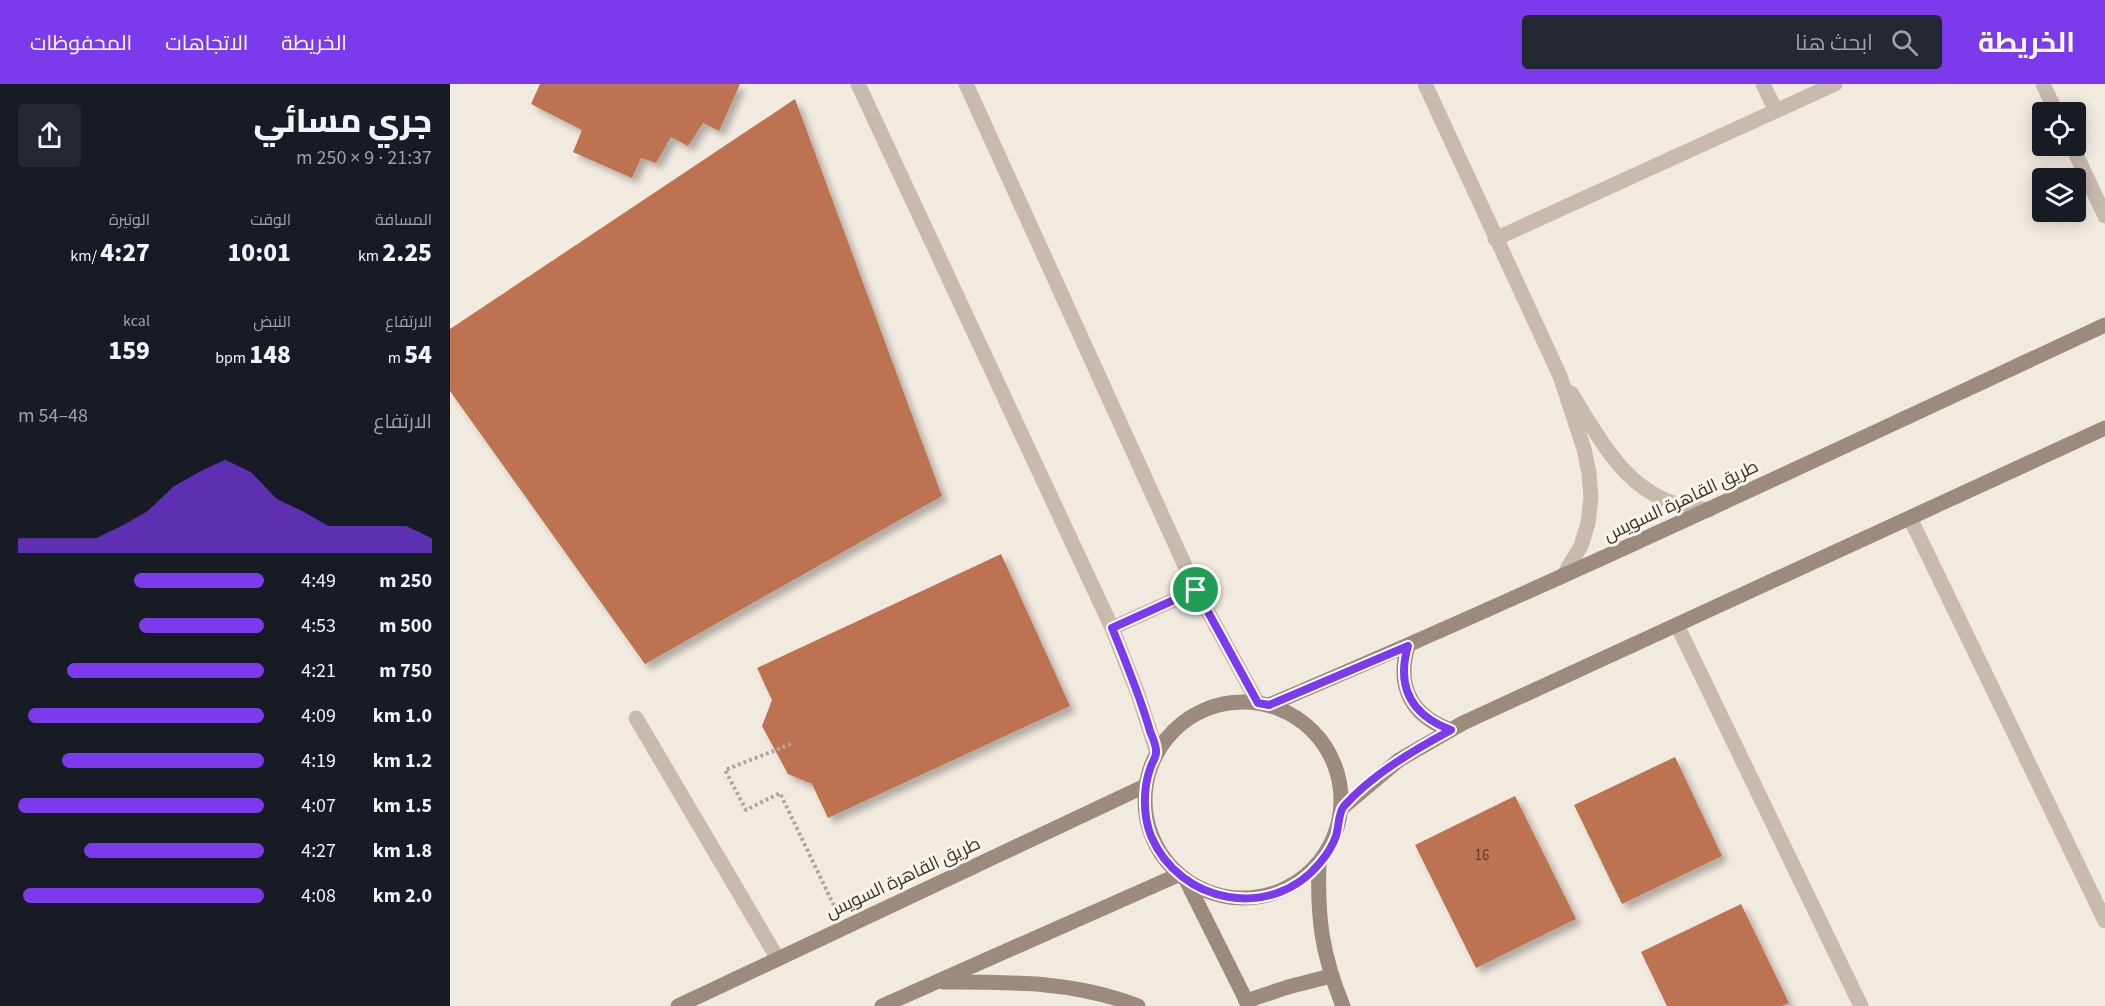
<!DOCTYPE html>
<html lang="ar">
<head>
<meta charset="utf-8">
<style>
	:root { --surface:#171b24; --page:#242831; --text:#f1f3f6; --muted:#9ea1a6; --accent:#7c3aed }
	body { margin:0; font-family:"Source Sans 3",Cairo,sans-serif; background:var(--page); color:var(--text); direction:rtl; height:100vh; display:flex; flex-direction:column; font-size:22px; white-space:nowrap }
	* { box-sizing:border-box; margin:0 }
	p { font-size:20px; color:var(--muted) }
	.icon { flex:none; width:33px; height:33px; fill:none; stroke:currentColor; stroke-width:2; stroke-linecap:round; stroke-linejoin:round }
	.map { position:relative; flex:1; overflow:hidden; direction:ltr }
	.sheet { display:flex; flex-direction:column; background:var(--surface); width:450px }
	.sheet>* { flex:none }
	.buttons { position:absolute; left:1582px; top:18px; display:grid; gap:12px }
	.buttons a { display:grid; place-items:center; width:54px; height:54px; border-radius:6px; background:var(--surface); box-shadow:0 3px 15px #0003; font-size:30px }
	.pin { position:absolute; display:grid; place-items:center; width:51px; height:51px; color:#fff; margin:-26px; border:3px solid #fff; border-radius:50%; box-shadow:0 2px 6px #0007 }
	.round { display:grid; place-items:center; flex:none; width:63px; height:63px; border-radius:6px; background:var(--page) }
	.overview { display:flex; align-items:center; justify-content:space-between; height:102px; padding:0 18px }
	h1 { font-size:33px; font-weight:800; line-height:45px }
	.stats { display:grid; grid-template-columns:repeat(3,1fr); gap:9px; height:102px; padding:6px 18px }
	.stats div { display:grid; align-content:center }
	.stats b { font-size:26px; font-weight:800 }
	.stats small { font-size:16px; font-weight:400 }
	.stats p { font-size:16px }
	.chart { height:168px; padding:12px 18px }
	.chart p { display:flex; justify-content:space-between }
	.chart svg { width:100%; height:108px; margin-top:6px; fill:var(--accent); opacity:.7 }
	ul { padding:0 18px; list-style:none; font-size:20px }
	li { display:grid; grid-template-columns:96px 72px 1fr; align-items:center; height:45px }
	li i { height:15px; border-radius:8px; background:var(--accent) }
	header { display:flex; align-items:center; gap:36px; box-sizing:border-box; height:84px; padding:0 30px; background:var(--accent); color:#fff }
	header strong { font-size:28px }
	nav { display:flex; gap:33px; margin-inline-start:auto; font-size:21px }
	.search { width:420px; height:54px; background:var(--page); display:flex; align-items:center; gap:15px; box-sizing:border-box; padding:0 21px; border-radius:6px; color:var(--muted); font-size:22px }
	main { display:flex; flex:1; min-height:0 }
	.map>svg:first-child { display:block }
	.building { fill:#bd7251; filter:url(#shadow) }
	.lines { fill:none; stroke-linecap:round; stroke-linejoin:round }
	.path { stroke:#b4a596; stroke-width:4; stroke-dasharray:3 3; stroke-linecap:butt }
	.service { stroke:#c8baac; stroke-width:15 }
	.minor { stroke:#c8baac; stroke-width:15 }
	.tertiary { stroke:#c8baac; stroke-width:15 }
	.secondary { stroke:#9c8a7d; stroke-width:15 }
	.route-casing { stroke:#fff; stroke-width:12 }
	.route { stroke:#7c3aed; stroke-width:8 }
	.labels { text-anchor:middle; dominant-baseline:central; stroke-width:6; stroke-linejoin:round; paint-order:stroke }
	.number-label { font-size:15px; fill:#584034 }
	.street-label { font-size:18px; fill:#372f2a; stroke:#f9f3eb }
</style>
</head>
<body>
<header>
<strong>الخريطة</strong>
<div class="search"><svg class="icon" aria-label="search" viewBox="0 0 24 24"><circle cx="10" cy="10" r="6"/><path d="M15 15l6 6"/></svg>ابحث هنا</div>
<nav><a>الخريطة</a><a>الاتجاهات</a><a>المحفوظات</a></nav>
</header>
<main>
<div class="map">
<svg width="1655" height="922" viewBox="0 0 1655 922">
	<defs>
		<filter id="shadow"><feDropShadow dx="5.5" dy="5.5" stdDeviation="3" flood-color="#0004"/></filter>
	</defs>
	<rect width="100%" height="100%" fill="#f1eadf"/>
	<g class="building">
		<polygon points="90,0 290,0 269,47 253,39 238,62 221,53 206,79 191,74 182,94 123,68 132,46 81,20"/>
		<polygon points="345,15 492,412 195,580 0,307 0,245"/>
		<polygon points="551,470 620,622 378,734 362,700 338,690 312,642 322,616 307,584"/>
		<polygon points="1225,673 1272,772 1172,820 1124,721"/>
		<polygon points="1065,712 1126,835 1026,884 965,761"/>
		<polygon points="1291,820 1339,919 1332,922 1217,922 1191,868"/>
	</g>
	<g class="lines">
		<polyline class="path" points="341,660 275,686 296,726 330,709 386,826"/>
		<polyline class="service" points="186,634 328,875"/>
		<g class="minor">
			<polyline points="975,0 1110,292 1134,365 1139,389 1141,414 1138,439 1131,462 1113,492"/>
			<polyline points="1313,0 1326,27"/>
			<polyline points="1593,0 1606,28"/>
			<polyline points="1622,62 1655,132"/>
			<polyline points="1045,155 1385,0"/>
			<path d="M1121,309C1148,352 1174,405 1227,420C1237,423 1248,424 1259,426"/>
			<polyline points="1460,434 1655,837"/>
			<polyline points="1227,541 1411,922"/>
		</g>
		<g class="tertiary">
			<polyline points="408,0 662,544 688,610 707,669"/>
			<polyline points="516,0 746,506 808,619"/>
			<polyline points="662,544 746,506"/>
		</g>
		<g class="secondary">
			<path d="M958,562C946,602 961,632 1001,646"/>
			<circle cx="793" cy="716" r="98"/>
			<path d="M819,621C1101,501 1378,370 1655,241"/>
			<polyline points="892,724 949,676 1013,639 1655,344"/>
			<path d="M869,780C867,834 872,871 893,922"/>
			<polyline points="737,798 799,922"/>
			<path d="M493,898C561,898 624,897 688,922"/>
			<polyline points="796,917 838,903 881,892"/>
			<polyline points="228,922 695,702"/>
			<polyline points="432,922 728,791"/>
		</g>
	</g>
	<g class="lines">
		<g class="route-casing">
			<path id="route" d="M746,506L808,619L819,621L958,562C946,603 961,631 1001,646C964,666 923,690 894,722C888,729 889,743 886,752C883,761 875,773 869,780C821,837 730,820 701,752C693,732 693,705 700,685C701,680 706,674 706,669C707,662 702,653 700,647C690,612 676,578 662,544Z"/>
		</g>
		<use href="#route" class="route"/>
	</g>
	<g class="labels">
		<g class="number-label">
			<text x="1032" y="771">16</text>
		</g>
		<g class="street-label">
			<text transform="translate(1231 417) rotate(-25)">طريق القاهرة السويس</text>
			<text transform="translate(453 794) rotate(-25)">طريق القاهرة السويس</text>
		</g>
	</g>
</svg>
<div class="buttons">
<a><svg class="icon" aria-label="locate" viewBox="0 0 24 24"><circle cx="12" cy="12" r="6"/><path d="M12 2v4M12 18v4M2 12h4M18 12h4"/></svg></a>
<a><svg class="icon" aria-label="layers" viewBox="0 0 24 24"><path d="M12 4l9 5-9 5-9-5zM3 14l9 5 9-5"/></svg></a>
</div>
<div class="pin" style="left:746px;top:506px;background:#1e9e55"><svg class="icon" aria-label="arrive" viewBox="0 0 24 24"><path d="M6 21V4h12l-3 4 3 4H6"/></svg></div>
</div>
<section class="sheet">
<div class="overview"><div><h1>جري مسائي</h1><p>21:37 · 9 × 250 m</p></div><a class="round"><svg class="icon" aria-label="share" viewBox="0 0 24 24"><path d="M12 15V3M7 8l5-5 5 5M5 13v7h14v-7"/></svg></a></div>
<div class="stats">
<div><p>المسافة</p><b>2.25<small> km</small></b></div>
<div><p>الوقت</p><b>10:01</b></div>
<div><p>الوتيرة</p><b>4:27<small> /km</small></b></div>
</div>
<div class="stats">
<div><p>الارتفاع</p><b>54<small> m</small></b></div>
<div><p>النبض</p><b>148<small> bpm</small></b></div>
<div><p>kcal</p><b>159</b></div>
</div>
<div class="chart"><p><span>الارتفاع</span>48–54 m</p>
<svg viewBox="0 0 160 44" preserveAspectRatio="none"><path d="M0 44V38L10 38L20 38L30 38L40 33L50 27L60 17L70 11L80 6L90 11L100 22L110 27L120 33L130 33L140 33L150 33L160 38V44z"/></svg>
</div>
<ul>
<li><b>250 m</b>4:49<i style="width:53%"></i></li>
<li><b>500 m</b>4:53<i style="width:51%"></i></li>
<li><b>750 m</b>4:21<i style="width:80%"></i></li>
<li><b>1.0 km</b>4:09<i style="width:96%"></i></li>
<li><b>1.2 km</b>4:19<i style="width:82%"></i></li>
<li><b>1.5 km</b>4:07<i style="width:100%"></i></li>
<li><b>1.8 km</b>4:27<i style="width:73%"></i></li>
<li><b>2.0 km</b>4:08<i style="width:98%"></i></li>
</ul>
</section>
</main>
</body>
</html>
